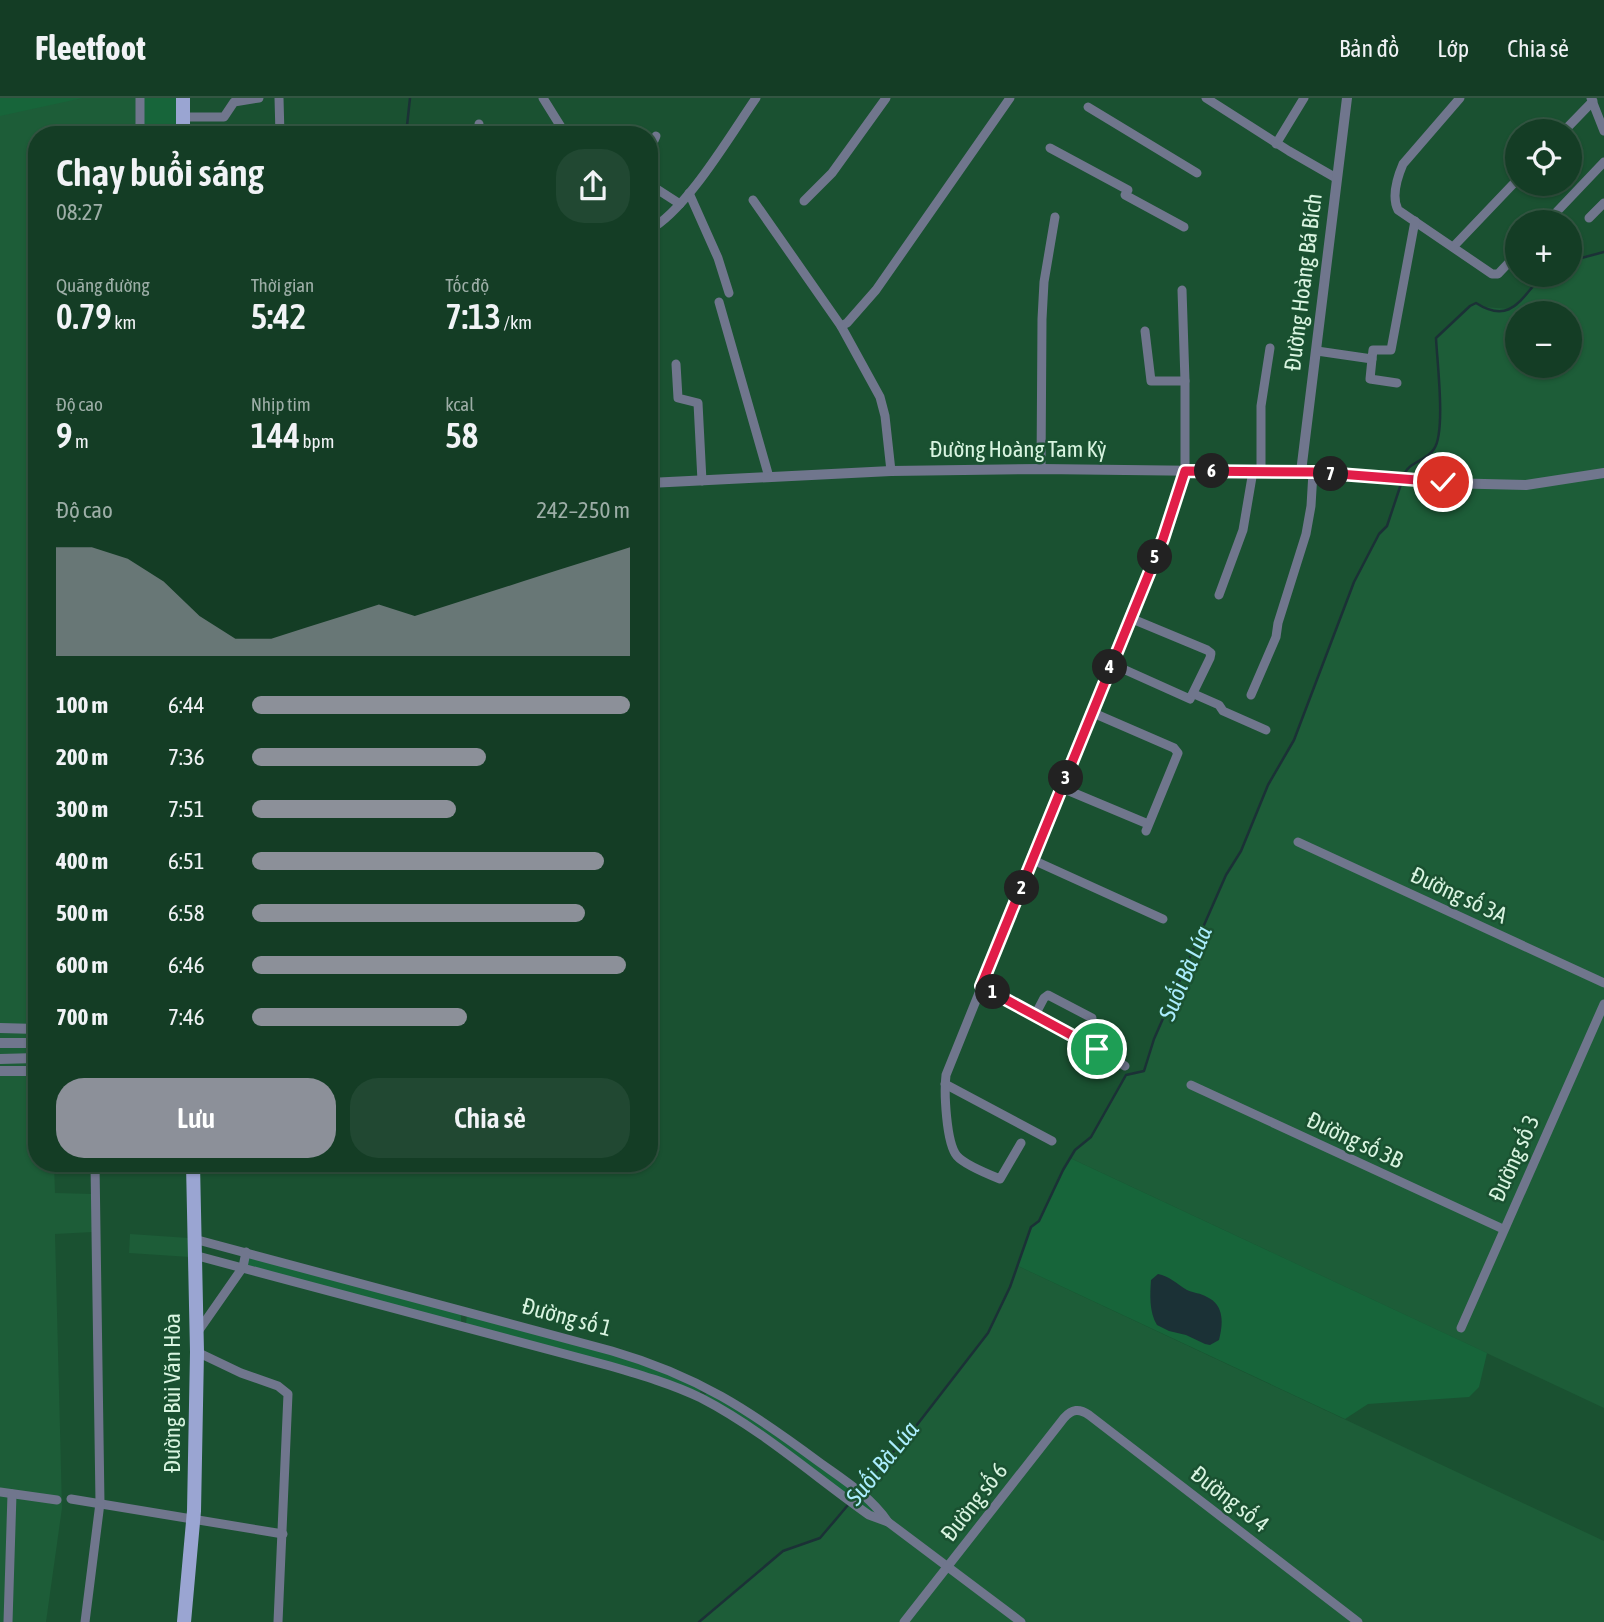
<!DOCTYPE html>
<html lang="vi">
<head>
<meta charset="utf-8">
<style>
	:root { --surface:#143d25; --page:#214832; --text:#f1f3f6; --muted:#9daea7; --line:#335642; --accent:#8c9099 }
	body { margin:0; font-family:"Asap Condensed",sans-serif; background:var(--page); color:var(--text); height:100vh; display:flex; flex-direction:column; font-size:26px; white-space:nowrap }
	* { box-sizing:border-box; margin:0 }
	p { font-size:23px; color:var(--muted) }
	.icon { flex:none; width:38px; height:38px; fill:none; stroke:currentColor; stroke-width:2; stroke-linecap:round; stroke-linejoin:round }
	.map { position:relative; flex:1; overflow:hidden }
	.sheet { position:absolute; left:28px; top:28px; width:630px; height:1046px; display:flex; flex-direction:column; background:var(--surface); border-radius:28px; box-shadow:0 2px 5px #0004,0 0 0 2px var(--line) }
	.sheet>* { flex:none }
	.controls { position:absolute; left:1505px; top:21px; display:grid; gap:14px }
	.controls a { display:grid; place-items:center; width:77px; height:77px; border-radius:50%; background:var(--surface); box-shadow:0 2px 5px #0004,0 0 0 2px var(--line); font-size:35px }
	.pin { position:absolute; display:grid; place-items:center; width:60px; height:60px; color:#fff; margin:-30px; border:4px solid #fff; border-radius:50%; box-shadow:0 2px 7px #0007 }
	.km { position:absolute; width:35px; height:35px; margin:-18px; border-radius:50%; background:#222; color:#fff; font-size:19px; line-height:35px; text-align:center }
	.round { display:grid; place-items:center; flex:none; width:74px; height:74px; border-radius:28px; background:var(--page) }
	.headline { display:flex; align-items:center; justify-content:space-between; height:119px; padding:0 28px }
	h1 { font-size:38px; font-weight:600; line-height:52px }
	.metrics { display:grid; grid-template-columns:repeat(3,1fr); gap:10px; height:119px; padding:7px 28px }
	.metrics div { display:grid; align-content:center }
	.metrics b { font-size:35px; font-weight:600 }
	.metrics small { font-size:19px; font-weight:400 }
	.metrics p { font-size:19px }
	.chart { height:196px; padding:14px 28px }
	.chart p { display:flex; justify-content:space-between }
	.chart svg { width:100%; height:126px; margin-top:7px; fill:var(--accent); opacity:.7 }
	.primary-button { display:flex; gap:14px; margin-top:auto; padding:14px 28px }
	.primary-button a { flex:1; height:80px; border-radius:28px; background:var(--accent); color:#fff; font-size:28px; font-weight:600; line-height:80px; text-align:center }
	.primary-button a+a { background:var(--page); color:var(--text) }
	ul { padding:0 28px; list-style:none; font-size:23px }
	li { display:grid; grid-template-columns:112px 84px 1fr; align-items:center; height:52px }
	li i { height:18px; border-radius:9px; background:var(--accent) }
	header { display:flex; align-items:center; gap:42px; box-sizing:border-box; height:98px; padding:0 35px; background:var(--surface); border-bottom:2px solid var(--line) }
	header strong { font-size:33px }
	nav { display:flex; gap:38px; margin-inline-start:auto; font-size:24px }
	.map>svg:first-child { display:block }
	.built { fill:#1d5d38; fill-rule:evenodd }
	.green { fill:#17653a }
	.water { fill:#1b3136 }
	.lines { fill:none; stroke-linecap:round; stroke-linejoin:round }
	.stream { stroke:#1b3136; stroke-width:2.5 }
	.minor { stroke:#70768d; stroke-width:9 }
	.tertiary { stroke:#70768d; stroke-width:10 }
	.primary { stroke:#9aa5d2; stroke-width:14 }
	.route-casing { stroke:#fff; stroke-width:14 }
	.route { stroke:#e11d48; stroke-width:9 }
	.labels { text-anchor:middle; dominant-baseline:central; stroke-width:5; stroke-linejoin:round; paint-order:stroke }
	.street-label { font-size:23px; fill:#d8f4e0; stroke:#1a5131 }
	.water-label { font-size:24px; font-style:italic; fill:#abedfd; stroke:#1a5131 }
</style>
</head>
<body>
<header>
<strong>Fleetfoot</strong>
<nav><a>Bản đồ</a><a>Lớp</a><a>Chia sẻ</a></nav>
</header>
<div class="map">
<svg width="1604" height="1524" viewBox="0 0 1604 1524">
	<rect width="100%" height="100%" fill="#1a5131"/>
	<g class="built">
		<polygon points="0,0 138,0 139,37 37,37 37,1066 54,1066 55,1095 93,1096 93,1134 55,1136 62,1410 46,1524 0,1524"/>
		<path d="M1604,154V1310L1070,1060L1075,1052L1091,1039L1126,977L1144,973L1154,941L1226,777L1241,753L1268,687L1294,642L1354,484L1379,436L1387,428L1404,373L1434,352L1438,341L1440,318L1436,240L1470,208L1476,205L1484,209L1510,211L1517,208L1543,177H1570V163ZM1517,215H1570V268H1517Z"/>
		<polygon points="130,1136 189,1140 190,1159 129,1155"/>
		<polygon points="1018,1168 1604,1443 1604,1524 699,1524 783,1453 820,1440 837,1422 873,1374 913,1332 988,1235 1010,1189"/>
	</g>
	<g class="green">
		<polygon points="0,0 83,0 0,18"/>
		<polygon points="142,0 178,0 179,37 142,37"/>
		<polygon points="1070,1060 1487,1255 1479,1289 1469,1299 1368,1306 1345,1321 1018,1168 1031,1129 1039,1123"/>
		<polygon points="248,1158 461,1215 461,1225 246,1167"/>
		<polygon points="467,1216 612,1256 702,1289 699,1297 466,1226"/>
		<polygon points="708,1292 729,1305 865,1401 881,1418 870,1415 704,1299"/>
	</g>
	<path class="water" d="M1158,1176C1169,1178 1177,1186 1187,1192C1193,1195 1201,1195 1207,1199C1225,1207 1223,1227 1219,1242L1210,1247L1205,1246L1186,1237L1169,1233L1157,1227C1149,1214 1150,1196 1151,1182Z"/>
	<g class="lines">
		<g class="stream">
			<polyline points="406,37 410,0"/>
			<polyline points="1570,163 1604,154"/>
			<path d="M1403,380C1407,363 1426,364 1434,351C1446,334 1437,263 1436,240L1470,208L1476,205C1512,228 1522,198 1543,177"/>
			<polyline points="861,1390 913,1332 988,1235 1010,1189 1031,1129 1039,1123 1063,1072 1075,1052 1091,1039 1126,977 1144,973 1154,941 1226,777 1241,753 1268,687 1294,642 1354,484 1379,436 1387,428 1401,386"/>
			<polyline points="699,1524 783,1453 820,1440 848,1407"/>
		</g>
		<g class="minor">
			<polyline points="140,0 140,37"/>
			<polyline points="279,0 280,37"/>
			<polyline points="543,0 566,37"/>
			<polyline points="1206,0 1289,53 1336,80"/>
			<path d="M1460,0L1403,66C1397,80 1391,98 1398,112L1492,176H1498L1517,156"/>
			<polyline points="1591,0 1604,33"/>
			<polyline points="1088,9 1197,75"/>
			<polyline points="183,19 224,19 234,4 259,0"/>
			<polyline points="1564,33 1593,3"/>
			<polyline points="479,37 479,26"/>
			<polyline points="1276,46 1304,0"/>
			<polyline points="1050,50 1128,92"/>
			<polyline points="649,54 656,38"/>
			<polyline points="649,86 680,106"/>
			<polyline points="689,95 718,160 729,195"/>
			<polyline points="1125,97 1184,129"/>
			<polyline points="753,102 841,228 880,299 885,318 891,373"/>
			<polyline points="804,103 832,75 886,0"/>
			<polyline points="1589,120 1604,105"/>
			<polyline points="1547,124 1604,64"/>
			<path d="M649,132C686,113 731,36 756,0"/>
			<polyline points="1454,148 1517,82"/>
			<polyline points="719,204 769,379"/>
			<polyline points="841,228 847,225 876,192 1010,0"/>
			<polyline points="1145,233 1151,283 1185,283"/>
			<polyline points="1317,253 1372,261 1373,252 1391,252 1415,123"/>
			<polyline points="1372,261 1370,281 1397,285"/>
			<polyline points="676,266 678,300 698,305 702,383"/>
			<polyline points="1041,371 1042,221 1044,184 1055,119"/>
			<polyline points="1261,373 1261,308 1270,250"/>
			<polyline points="1219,497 1243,432 1253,373"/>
			<polyline points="1112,566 1190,601 1210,560 1211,555 1207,552 1130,520"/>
			<polyline points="1194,596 1219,607 1223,613 1266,632"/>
			<polyline points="1251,597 1276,539 1278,525 1306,436 1311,408 1313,374"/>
			<polyline points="1091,614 1174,650 1178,655 1146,733"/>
			<polyline points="1062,690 1148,726"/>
			<polyline points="1298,744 1604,885"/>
			<polyline points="1033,762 1163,821"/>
			<polyline points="981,888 1125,968"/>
			<polyline points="1035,917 1044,900 1048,897 1092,920"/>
			<polyline points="945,986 1052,1043"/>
			<polyline points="1191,987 1503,1131"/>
			<path d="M1021,1045L1000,1081C990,1077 964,1066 957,1058C946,1045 944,994 946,977L1162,441L1185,373V283L1182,192"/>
			<path d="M194,1141L612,1253C698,1278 749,1312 819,1364C844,1382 870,1398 888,1424"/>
			<path d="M194,1157L610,1268C641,1277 672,1286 701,1300C761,1331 814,1378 869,1417L888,1424L1021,1524"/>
			<polyline points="1461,1230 1604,906"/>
			<polyline points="197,1235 243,1169 246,1154"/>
			<polyline points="197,1254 241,1275 278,1288 288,1296 278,1524"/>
			<polyline points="0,1394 57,1402"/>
			<polyline points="71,1401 283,1436"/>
			<polyline points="8,1524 12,1396"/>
			<polyline points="85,1524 100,1405 95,1066"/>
			<path d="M904,1524L1064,1320C1072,1311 1079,1310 1089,1317L1358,1524"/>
		</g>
		<g class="tertiary">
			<polyline points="1301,374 1347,0"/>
			<polyline points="649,385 891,373 1041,371 1301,374 1443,385 1526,387 1604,375"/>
			<polyline points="0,930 37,931"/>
			<polyline points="0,945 37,945"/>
			<polyline points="0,961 37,960"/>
			<polyline points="0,973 37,973"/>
		</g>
		<g class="primary">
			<polyline points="183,0 183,37"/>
			<polyline points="184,1524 194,1413 197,1254 193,1066"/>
		</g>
	</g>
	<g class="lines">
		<g class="route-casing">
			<polyline id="route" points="1097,951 981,888 1163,441 1185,373 1313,374 1443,384"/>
		</g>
		<use href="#route" class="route"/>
	</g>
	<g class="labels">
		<g class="street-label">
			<text transform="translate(1303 184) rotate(-83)">Đường Hoàng Bá Bích</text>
			<text x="1018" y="351">Đường Hoàng Tam Kỳ</text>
			<text transform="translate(1459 797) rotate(25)">Đường số 3A</text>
			<text transform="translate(1355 1042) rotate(25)">Đường số 3B</text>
			<text transform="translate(1514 1060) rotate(-66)">Đường số 3</text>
			<text transform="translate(567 1219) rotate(15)">Đường số 1</text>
			<text transform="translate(172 1295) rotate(-90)">Đường Bùi Văn Hòa</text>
			<text transform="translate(1230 1401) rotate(38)">Đường số 4</text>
			<text transform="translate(974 1404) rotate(-52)">Đường số 6</text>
		</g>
		<g class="water-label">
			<text transform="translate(1185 875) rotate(-67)">Suối Bà Lúa</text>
			<text transform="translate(882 1365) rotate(-51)">Suối Bà Lúa</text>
		</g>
	</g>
</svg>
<div class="controls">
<a><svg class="icon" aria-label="locate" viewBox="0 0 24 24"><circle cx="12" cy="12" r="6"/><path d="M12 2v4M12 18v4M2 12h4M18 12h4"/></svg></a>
<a>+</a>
<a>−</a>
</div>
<div class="pin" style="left:1097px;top:951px;background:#1e9e55"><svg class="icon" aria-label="arrive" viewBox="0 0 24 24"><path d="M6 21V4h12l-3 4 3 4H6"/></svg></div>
<div class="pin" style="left:1443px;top:384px;background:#d93025"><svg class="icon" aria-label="check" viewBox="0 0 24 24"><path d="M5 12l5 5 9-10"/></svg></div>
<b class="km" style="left:993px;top:894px">1</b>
<b class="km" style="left:1022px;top:790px">2</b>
<b class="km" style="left:1066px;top:680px">3</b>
<b class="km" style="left:1110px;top:569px">4</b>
<b class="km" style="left:1155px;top:459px">5</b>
<b class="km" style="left:1212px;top:373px">6</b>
<b class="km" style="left:1331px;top:376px">7</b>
<section class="sheet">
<div class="headline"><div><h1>Chạy buổi sáng</h1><p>08:27</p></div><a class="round"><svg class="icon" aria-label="share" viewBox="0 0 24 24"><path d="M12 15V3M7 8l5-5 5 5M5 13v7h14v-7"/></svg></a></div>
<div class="metrics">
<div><p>Quãng đường</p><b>0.79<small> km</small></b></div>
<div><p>Thời gian</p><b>5:42</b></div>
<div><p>Tốc độ</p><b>7:13<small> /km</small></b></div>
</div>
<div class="metrics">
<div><p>Độ cao</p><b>9<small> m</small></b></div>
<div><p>Nhịp tim</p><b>144<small> bpm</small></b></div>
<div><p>kcal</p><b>58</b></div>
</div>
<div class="chart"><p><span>Độ cao</span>242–250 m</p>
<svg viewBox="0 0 160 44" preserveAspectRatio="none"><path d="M0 44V6L10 6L20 10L30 18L40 30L50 38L60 38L70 34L80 30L90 26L100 30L110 26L120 22L130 18L140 14L150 10L160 6V44z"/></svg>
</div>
<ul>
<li><b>100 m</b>6:44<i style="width:100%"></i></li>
<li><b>200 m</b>7:36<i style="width:62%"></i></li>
<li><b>300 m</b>7:51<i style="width:54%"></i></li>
<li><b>400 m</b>6:51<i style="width:93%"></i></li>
<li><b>500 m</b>6:58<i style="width:88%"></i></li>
<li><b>600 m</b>6:46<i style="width:99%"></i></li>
<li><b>700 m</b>7:46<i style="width:57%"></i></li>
</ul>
<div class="primary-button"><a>Lưu</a><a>Chia sẻ</a></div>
</section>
</div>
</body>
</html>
